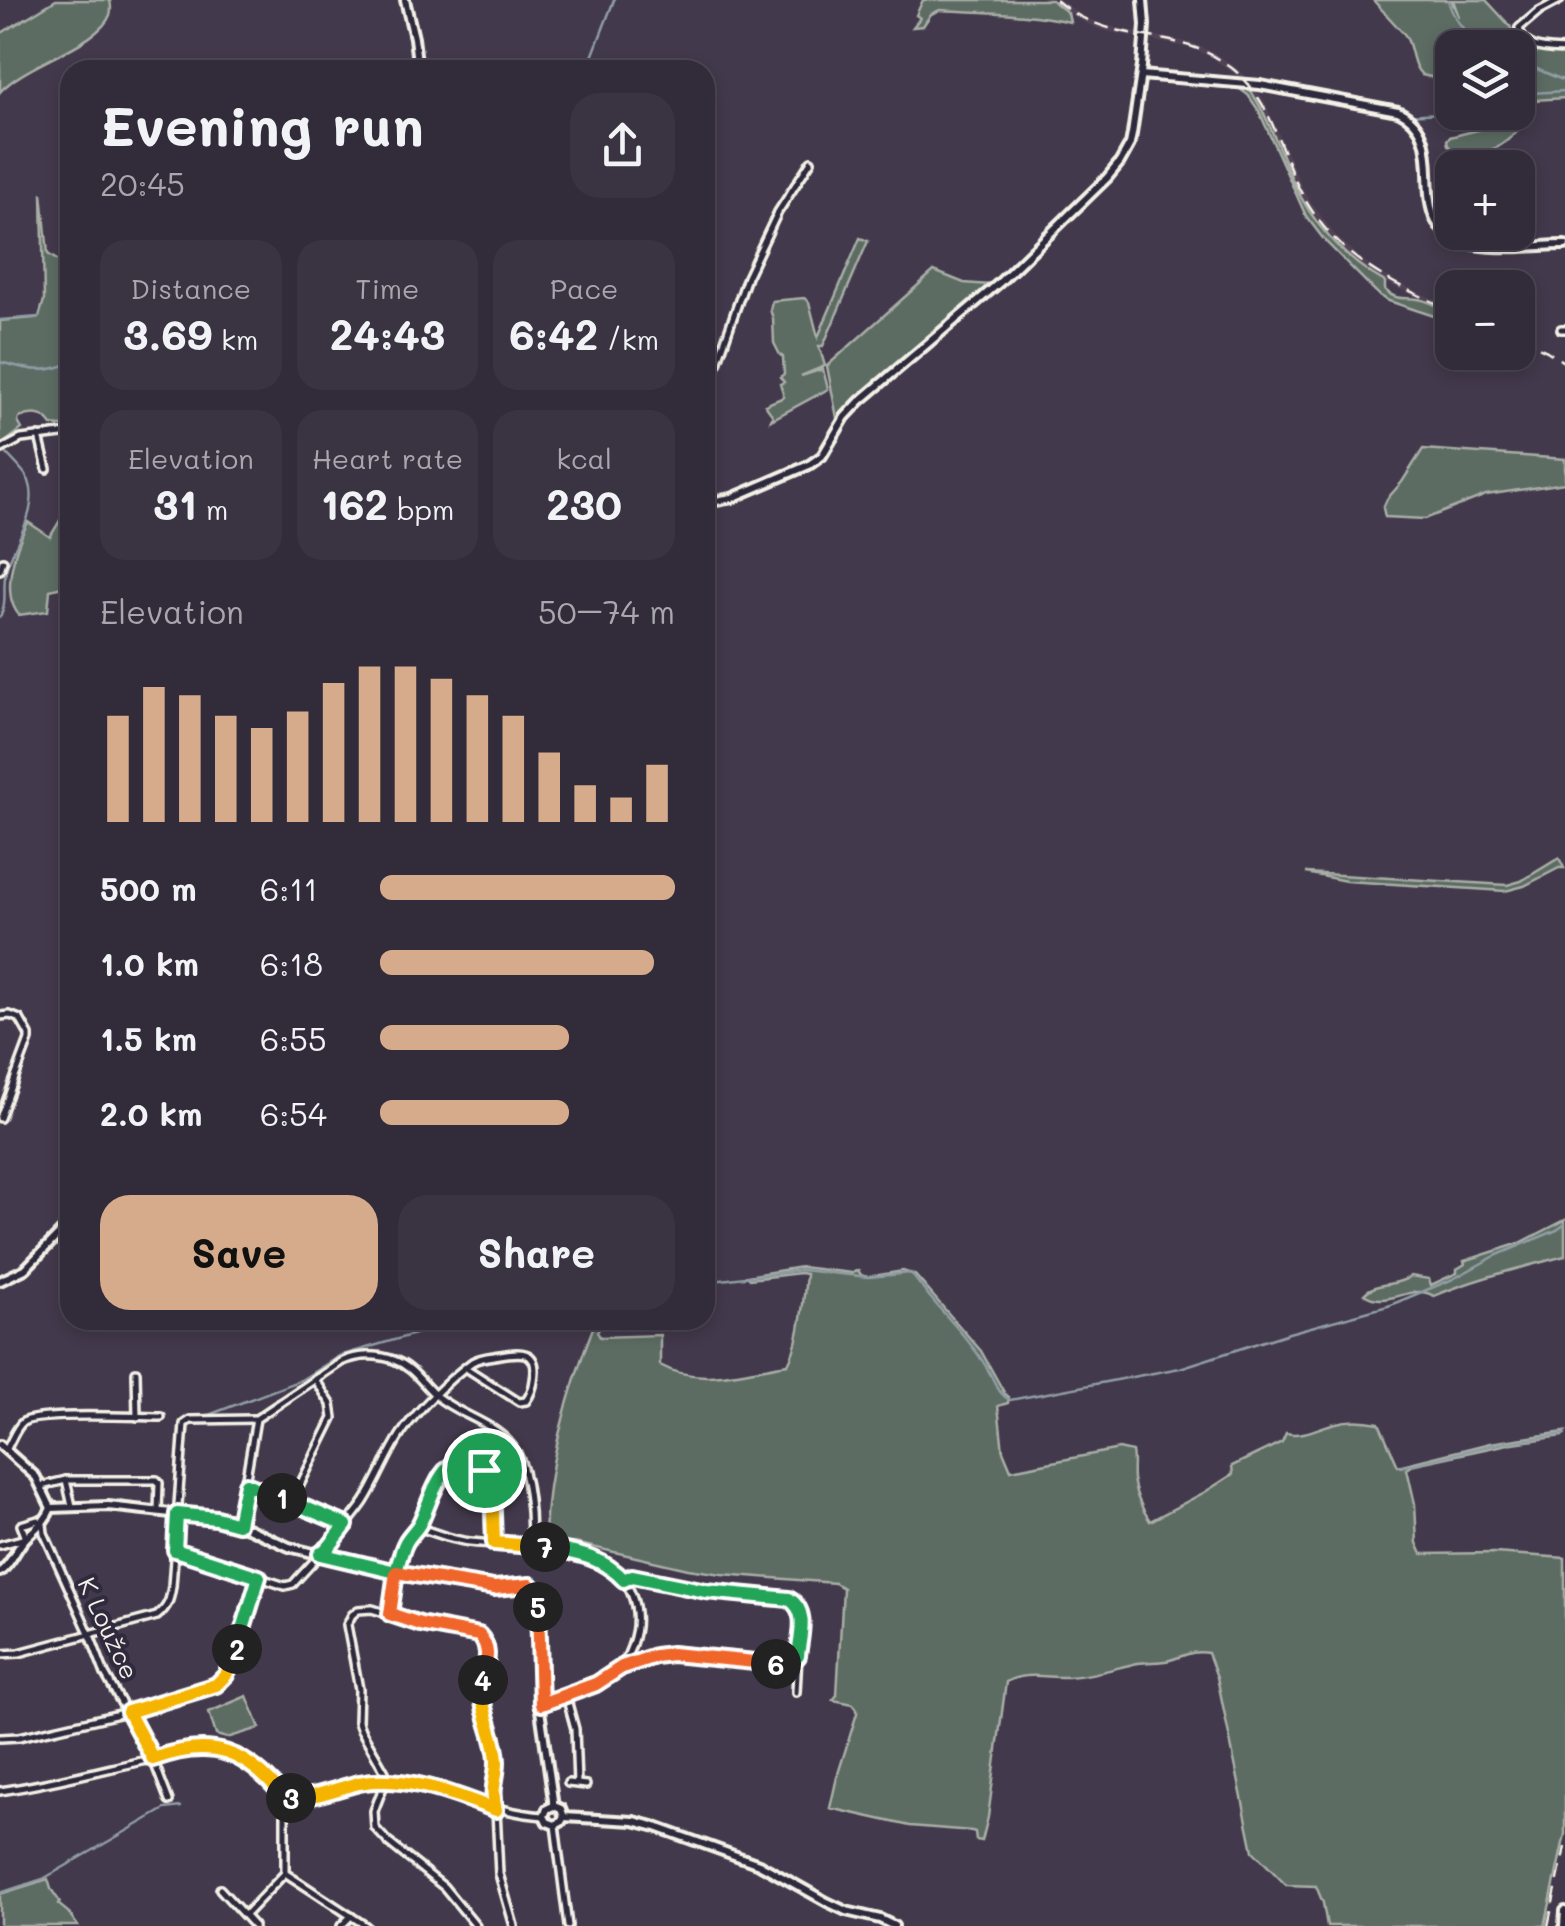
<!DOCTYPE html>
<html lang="en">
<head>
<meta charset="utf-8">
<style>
	:root { --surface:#322b39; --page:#3a3341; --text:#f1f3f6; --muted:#a8a7ae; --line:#4d4753; --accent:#d6ab8b }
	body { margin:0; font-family:Mali,sans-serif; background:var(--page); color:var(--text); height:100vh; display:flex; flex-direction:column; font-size:38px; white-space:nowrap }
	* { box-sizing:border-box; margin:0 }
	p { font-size:32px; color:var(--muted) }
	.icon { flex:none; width:55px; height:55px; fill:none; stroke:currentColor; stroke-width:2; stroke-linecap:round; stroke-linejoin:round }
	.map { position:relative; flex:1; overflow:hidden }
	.details { position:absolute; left:60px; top:60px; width:655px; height:1270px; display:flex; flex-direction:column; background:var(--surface); border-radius:30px; box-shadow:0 5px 15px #0003,0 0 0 2px var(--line) }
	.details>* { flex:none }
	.tools { position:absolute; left:1435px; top:30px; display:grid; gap:20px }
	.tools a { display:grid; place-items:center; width:100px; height:100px; border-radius:20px; background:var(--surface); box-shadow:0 5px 15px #0003,0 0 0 2px var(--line); font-size:50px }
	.pin { position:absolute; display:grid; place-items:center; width:85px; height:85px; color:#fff; margin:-42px; border:5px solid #fff; border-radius:50%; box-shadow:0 2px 10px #0007 }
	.km { position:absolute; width:50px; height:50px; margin:-25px; border-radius:50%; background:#222; color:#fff; font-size:28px; line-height:50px; text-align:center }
	.round { display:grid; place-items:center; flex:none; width:105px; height:105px; border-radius:30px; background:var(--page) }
	.headline { display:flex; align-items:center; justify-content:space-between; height:170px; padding:0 40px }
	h1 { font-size:55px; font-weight:800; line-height:75px }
	.stats { display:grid; grid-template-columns:repeat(3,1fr); gap:15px; height:170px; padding:10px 40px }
	.stats div { display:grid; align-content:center; border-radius:25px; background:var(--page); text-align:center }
	.stats b { font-size:42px; font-weight:800 }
	.stats small { font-size:28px; font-weight:400 }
	.stats p { font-size:28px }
	.chart { height:280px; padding:20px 40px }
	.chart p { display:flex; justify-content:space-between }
	.chart svg { width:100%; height:180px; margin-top:10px; stroke:var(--accent); stroke-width:6 }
	.cta { display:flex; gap:20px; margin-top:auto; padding:20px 40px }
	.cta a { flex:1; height:115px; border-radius:30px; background:var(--accent); color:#111; font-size:40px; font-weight:800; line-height:115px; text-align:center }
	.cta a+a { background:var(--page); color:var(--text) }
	ul { padding:0 40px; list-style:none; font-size:32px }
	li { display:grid; grid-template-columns:160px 120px 1fr; align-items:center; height:75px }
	li i { height:25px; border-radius:12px; background:var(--accent) }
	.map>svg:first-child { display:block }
	.built { fill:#514356 }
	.green { fill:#5c6c64; stroke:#a8aea6; stroke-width:2.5 }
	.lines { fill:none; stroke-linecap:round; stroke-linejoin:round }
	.stream { stroke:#909da4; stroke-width:2.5 }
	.minor-casing { stroke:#f4f1e8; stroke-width:12 }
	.tertiary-casing { stroke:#f4f1e8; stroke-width:14 }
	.minor { stroke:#2f2a3d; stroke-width:5 }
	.tertiary { stroke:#2f2a3d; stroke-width:6 }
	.rail { stroke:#f4f1e8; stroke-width:2.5; stroke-dasharray:15 8; stroke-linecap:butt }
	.split-1-casing { stroke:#fff; stroke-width:20 }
	.split-2-casing { stroke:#fff; stroke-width:20 }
	.split-3-casing { stroke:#fff; stroke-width:20 }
	.split-4-casing { stroke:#fff; stroke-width:20 }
	.split-5-casing { stroke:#fff; stroke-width:20 }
	.split-6-casing { stroke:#fff; stroke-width:20 }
	.split-7-casing { stroke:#fff; stroke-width:20 }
	.split-8-casing { stroke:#fff; stroke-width:20 }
	.split-1 { stroke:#22a559; stroke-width:12 }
	.split-2 { stroke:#22a559; stroke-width:12 }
	.split-3 { stroke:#f5b400; stroke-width:12 }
	.split-4 { stroke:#f5b400; stroke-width:12 }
	.split-5 { stroke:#f0652b; stroke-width:12 }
	.split-6 { stroke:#f0652b; stroke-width:12 }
	.split-7 { stroke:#22a559; stroke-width:12 }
	.split-8 { stroke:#f5b400; stroke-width:12 }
	.labels { text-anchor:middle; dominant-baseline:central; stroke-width:8; stroke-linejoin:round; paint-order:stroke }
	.street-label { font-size:25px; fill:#f4f1e8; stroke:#2f2a3d }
</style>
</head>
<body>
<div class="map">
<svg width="1565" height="1926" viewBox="0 0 1565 1926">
	<rect width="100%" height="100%" fill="#43394c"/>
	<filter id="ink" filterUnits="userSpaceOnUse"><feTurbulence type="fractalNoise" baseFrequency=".01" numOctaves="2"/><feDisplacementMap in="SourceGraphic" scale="20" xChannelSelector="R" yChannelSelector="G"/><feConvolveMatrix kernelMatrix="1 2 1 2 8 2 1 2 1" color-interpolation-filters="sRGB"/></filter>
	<g filter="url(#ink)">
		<polygon class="built" points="1052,0 1060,0 1081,15 1103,25 1192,43 1214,53 1234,66 1251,82 1265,102 1305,194 1336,236 1372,268 1401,284 1452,307 1452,313 1382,281 1354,262 1332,240 1300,197 1260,105 1247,85 1231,71 1211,57 1190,48 1101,30 1079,20"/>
		<g class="green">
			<path d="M56,0H110C111,6 112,10 110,15C99,45 24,64 0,92V34Z"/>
			<path d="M923,0H1052L1068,13L1070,22C1026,12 984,13 940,10L931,14L923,26L913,27L920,18L916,15Z"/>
			<path d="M1373,0H1451L1459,17L1453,0H1486L1510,26L1516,40L1528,48L1565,53V98L1518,101V48L1496,47L1490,45L1492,47L1452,48V82L1422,75C1411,65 1413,47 1405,35Z"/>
			<path d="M1248,87C1268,115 1278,148 1292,179C1311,223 1344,259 1385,282V290C1396,301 1403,297 1418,299C1430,301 1442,308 1452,313V322L1389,301L1379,295L1325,241L1306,216L1259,111L1248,95L1240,89Z"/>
			<path d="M1525,118C1520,131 1502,148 1487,151C1477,153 1463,152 1453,151L1448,145L1447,140L1450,137Z"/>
			<path d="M42,193L48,254L57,260L70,261V427L52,425C43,412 33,413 19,418L18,422L22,429L0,446V321L34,318L39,317L44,300Z"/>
			<polygon points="860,238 868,241 823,346 819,346 825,366 801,376 823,369 828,389 771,420 773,416 765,405 784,397 780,384 784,382 780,377 784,374 783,357 780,355 774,343 773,318 770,310 772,301 804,298 809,302 818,337"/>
			<polygon points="934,271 964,283 990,285 877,381 837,418 827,366"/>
			<polygon points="1423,449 1565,459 1565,483 1486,495 1425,519 1385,517 1383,508 1387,499 1402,482"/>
			<path d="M70,504V607L62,608L64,589L62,587L50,590L48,611L19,615C0,593 15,548 28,522L50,537Z"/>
			<polygon points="1559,858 1564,868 1559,868 1524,886 1505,891 1346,881 1306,873 1507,885 1521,881"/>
			<path d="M1565,1220V1256C1520,1268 1477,1278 1434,1296C1411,1282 1387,1310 1364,1294C1376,1281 1397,1287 1411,1276L1429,1279L1431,1285L1457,1273V1269L1465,1264L1464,1261L1520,1243Z"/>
			<path d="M801,1267L852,1273L858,1270L861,1275L867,1277L903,1271L915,1275L981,1351L1005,1394L1009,1397L1008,1403L998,1406L1003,1451L1011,1470L1119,1449L1132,1452C1134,1461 1132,1469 1133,1479C1135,1494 1142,1509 1150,1521L1205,1492L1233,1474L1232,1466L1282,1442L1286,1433C1304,1437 1318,1427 1336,1423C1350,1419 1364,1420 1379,1423L1398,1466L1490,1443L1565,1432L1562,1436L1513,1443L1415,1464L1407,1469L1415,1504L1417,1543L1422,1554L1495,1553L1565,1558V1834L1545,1926H1327L1323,1903L1316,1886L1286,1885L1253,1851L1217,1677L1208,1653C1191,1650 1185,1656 1170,1660C1160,1663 1149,1661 1138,1663C1115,1668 1092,1676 1068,1677C1047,1678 1025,1671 1006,1682L988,1817L982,1841L976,1840L975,1832L972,1831L910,1826L830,1808L837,1777L857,1713V1709L853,1704L833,1700L837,1695L843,1588L835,1583L722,1574L688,1569L575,1543L547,1545L545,1535C547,1461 569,1388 596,1320H603L597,1332L600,1337L660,1335V1365C699,1387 746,1370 788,1364C800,1343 804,1299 806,1274L800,1273L750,1279L747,1276Z"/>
			<polygon points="247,1696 260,1728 227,1738 216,1735 209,1712"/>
			<polygon points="48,1879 51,1889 60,1902 58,1904 68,1912 78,1926 0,1926 0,1894"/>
		</g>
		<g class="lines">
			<g class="stream">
				<path d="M1448,0C1453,21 1468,35 1485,48"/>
				<polyline points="1525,37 1538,44 1565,46"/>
				<polyline points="1518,61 1565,81"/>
				<polyline points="587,70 614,0"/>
				<polyline points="1518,96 1531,93 1565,91"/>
				<polyline points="1407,115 1458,112"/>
				<polyline points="0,320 39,317"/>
				<path d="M0,362C28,369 42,375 70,363"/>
				<path d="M0,617C8,600 2,589 6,571C13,544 40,511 29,481C25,471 12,460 4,451"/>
				<path d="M705,1282L801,1270L869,1277L911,1273C934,1306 966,1333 987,1368C994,1380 998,1394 1010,1400L1180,1368L1289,1333L1388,1306L1453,1279L1495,1256L1557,1230L1565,1224"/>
				<polyline points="206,1416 301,1380 339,1356 463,1320"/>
				<polyline points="1401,1467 1495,1444 1565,1434"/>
				<polyline points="0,1893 43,1879 165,1809 181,1807"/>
			</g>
			<g class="minor-casing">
				<g id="minor">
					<path d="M1560,0L1539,11L1519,28C1523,50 1546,49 1565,50"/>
					<polyline points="1561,329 1565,329"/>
					<polyline points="705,398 747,277 778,212 811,161"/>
					<polyline points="39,436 47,469"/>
					<polyline points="0,450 21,439 70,433"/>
					<polyline points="0,570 3,561"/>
					<polyline points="0,1016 10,1015 20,1019 29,1035 29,1040 0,1118"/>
					<polyline points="136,1372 137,1417"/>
					<path d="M6,1450C11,1442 16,1427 23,1422C37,1412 138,1417 161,1417"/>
					<polyline points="66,1480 72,1506"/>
					<polyline points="247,1484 346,1525"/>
					<polyline points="41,1486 66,1480 157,1480 159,1483 158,1511"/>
					<polyline points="292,1501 333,1418 331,1404 315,1379"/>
					<path d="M238,1524L256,1419L341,1362C359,1354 376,1354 394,1360C413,1367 421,1382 435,1395C460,1417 499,1422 517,1453C529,1476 532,1519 530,1544"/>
					<path d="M418,1527C435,1533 452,1540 470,1542C520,1548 608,1537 631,1593C642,1620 635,1642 622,1667"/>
					<polyline points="0,1545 26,1538 21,1525 38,1520 43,1524 44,1533 90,1635 105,1674 153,1759 169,1801"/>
					<path d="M175,1550L285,1586L293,1584C317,1557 343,1532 364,1502C378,1480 387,1455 401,1434C417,1410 449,1379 472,1362C479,1358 486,1357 494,1356C518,1352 540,1347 534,1380C533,1389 531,1394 526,1401L519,1402L466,1368"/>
					<path d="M390,1614C393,1590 395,1566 405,1545C408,1537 414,1533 418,1526C431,1505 439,1449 475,1464C482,1467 488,1473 491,1480C496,1496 493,1525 494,1543"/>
					<path d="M0,1654L19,1653L157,1616C168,1607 170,1600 172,1586L184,1424L190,1420L254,1419"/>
					<polyline points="796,1692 798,1656"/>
					<polyline points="566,1696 575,1729 577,1784"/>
					<path d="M541,1704L597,1684L622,1667L655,1655L672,1654L783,1664L792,1662L798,1656C800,1636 809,1611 789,1599L705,1591L632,1576L624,1580"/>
					<polyline points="0,1738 19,1737 128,1712 216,1685 226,1675 232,1664 259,1577"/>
					<polyline points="568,1783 586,1785"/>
					<path d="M0,1791C49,1784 98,1771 146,1760C170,1755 191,1745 216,1750C247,1756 266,1775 285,1798V1873L245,1915"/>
					<path d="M285,1798C295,1798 306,1799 316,1797C340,1792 360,1781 385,1782C443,1785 487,1812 544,1816"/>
					<polyline points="555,1825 568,1926"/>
					<polyline points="285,1873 366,1926"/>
					<polyline points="220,1889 254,1926"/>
					<polyline points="341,1926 351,1916"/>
					<polyline points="476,1926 444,1887 388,1842 375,1828 374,1811 385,1782 385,1772 361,1730 358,1722 359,1689 347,1625 352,1615 358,1610 372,1609 420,1624 473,1632 483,1639 488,1654 482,1689 482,1704 497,1758 492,1793 496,1809 499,1874 514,1926"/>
				</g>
			</g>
			<g class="tertiary-casing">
				<g id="tertiary">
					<polyline points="405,0 414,38 418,70"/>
					<path d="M1141,75L1260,85L1398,111C1457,139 1398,221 1463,242C1494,252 1533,245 1565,245"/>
					<polyline points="705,503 732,498 809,465 822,456 845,417 860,401 999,283 1107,178 1120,162 1130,144 1132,134 1142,66 1145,25 1143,0"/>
					<polyline points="0,1281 25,1269 70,1223"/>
					<polyline points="0,1445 36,1477 51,1508"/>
					<polyline points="51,1508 108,1506 216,1518 248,1528 289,1547 354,1563 474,1586 494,1588 530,1585 537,1594 540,1710 553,1800 553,1806 547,1809 544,1816 547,1822 555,1825 561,1822 564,1817"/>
					<path d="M0,1572C12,1563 15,1550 25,1539C35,1528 45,1523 51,1508"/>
					<polyline points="554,1806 561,1809 564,1817 634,1821 653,1826 759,1864 827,1902 846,1911 880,1919 894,1926"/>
					<polyline points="1564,1926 1565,1911"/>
				</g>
			</g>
			<use href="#minor" class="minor"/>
			<use href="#tertiary" class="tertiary"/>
			<g class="rail">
				<path d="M1056,0C1113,49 1178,24 1233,69C1268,97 1278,142 1296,182C1329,253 1384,281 1452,310"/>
				<polyline points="1518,338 1547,351 1565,363"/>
				<polyline points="1548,1926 1565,1847"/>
			</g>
		</g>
	</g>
	<g class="lines" filter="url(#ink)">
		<g class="split-1-casing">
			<path id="split-1" d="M282,1498L346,1525L329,1547L320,1554L396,1572C399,1562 401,1551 406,1542C410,1535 416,1530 420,1523C433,1497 444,1440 484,1470"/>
		</g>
		<g class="split-2-casing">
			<polyline id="split-2" points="237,1649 259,1577 175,1550 177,1514 216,1518 238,1524 246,1484 282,1498"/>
		</g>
		<g class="split-3-casing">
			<path id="split-3" d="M237,1649L226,1675L216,1685L128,1712L153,1759C212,1737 246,1751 285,1798H291"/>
		</g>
		<g class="split-4-casing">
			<path id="split-4" d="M291,1798C316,1798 335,1789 359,1783C403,1774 455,1794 496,1810C490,1788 497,1780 497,1761C496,1733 478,1710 483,1680"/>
		</g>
		<g class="split-5-casing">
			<path id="split-5" d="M483,1680C486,1663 492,1649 479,1635L420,1624L390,1614L396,1572L494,1588L530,1585L537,1594L538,1607"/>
		</g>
		<g class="split-6-casing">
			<polyline id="split-6" points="538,1607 541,1704 596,1684 622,1667 655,1656 672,1654 776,1664"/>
		</g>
		<g class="split-7-casing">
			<path id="split-7" d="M545,1547C578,1554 600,1555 624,1580L632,1576L706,1591L789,1599C809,1611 800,1636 798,1656L789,1663L776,1664"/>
		</g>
		<g class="split-8-casing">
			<polyline id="split-8" points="484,1470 492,1484 494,1543 545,1547"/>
		</g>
		<use href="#split-1" class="split-1"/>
		<use href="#split-2" class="split-2"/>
		<use href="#split-3" class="split-3"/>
		<use href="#split-4" class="split-4"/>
		<use href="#split-5" class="split-5"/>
		<use href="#split-6" class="split-6"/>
		<use href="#split-7" class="split-7"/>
		<use href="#split-8" class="split-8"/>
	</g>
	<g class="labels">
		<g class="street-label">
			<text transform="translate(109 1628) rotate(65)">K Loužce</text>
		</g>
	</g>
</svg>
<div class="tools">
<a><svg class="icon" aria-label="layers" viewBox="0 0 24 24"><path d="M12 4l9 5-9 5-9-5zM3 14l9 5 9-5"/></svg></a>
<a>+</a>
<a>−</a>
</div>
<div class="pin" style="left:484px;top:1470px;background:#1e9e55"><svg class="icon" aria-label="arrive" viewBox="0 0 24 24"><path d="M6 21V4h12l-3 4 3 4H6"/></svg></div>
<b class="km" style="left:282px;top:1498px">1</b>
<b class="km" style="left:237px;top:1649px">2</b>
<b class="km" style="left:291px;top:1798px">3</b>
<b class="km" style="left:483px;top:1680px">4</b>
<b class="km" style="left:538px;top:1607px">5</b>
<b class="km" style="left:776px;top:1664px">6</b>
<b class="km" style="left:545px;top:1547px">7</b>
<section class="details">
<div class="headline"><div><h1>Evening run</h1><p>20:45</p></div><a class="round"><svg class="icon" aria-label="share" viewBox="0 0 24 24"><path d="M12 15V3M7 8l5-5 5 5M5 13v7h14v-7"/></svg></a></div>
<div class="stats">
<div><p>Distance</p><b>3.69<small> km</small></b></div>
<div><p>Time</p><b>24:43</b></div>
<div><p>Pace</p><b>6:42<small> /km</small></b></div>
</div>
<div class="stats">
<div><p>Elevation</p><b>31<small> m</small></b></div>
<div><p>Heart rate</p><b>162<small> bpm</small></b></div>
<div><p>kcal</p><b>230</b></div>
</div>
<div class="chart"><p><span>Elevation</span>50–74 m</p>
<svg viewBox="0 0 160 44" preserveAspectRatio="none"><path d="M5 44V18M15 44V11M25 44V13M35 44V18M45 44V21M55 44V17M65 44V10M75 44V6M85 44V6M95 44V9M105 44V13M115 44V18M125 44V27M135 44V35M145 44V38M155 44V30"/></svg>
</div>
<ul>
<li><b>500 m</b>6:11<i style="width:100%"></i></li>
<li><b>1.0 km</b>6:18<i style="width:93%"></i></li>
<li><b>1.5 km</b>6:55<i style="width:64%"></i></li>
<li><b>2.0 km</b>6:54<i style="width:64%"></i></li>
</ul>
<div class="cta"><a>Save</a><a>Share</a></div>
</section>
</div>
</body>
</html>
